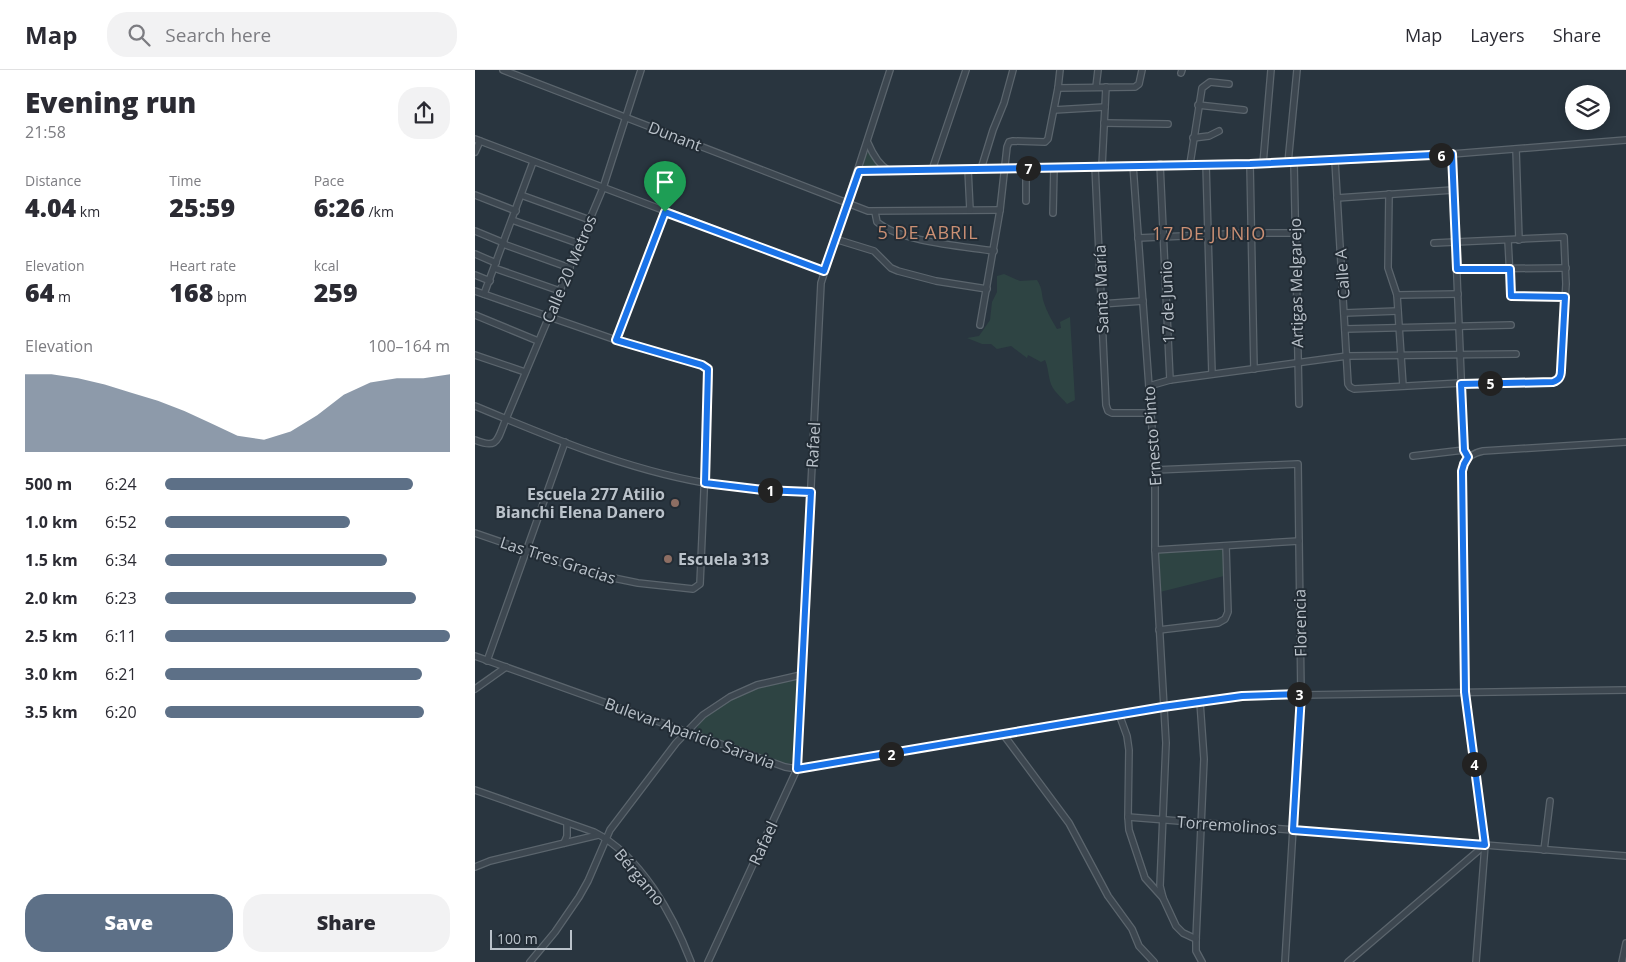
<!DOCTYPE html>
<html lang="en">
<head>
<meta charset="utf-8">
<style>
	:root { --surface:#fff; --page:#f2f2f3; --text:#2b2b33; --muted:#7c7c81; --line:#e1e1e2; --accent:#5d7087 }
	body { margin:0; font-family:"Open Sans",sans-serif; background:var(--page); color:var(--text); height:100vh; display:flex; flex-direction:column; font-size:19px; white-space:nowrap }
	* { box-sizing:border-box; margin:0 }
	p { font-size:16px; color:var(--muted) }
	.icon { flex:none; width:28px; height:28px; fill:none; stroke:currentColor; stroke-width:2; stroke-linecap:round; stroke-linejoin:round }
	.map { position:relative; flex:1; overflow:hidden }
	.side { display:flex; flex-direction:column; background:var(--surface); width:475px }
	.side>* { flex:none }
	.buttons { position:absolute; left:1090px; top:15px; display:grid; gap:10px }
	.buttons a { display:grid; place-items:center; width:45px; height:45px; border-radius:50%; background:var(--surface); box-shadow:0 2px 8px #0003; font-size:25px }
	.scale { position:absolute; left:15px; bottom:12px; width:82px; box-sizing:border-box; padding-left:5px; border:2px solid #bac2ca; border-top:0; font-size:14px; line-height:18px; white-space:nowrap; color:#bac2ca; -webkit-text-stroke:4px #222c35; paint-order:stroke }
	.pin { position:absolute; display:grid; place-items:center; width:42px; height:42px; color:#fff; margin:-51px -21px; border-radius:50% 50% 50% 0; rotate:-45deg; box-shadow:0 0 5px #0007 }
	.pin .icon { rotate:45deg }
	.km { position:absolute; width:25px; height:25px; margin:-12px; border-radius:50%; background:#222; color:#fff; font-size:14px; line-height:25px; text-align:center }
	.round { display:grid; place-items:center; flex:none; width:52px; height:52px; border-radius:20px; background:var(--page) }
	.overview { display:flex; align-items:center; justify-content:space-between; height:85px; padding:0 25px }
	h1 { font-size:28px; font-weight:800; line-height:38px }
	.metrics { display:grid; grid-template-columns:repeat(3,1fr); gap:8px; height:85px; padding:5px 25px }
	.metrics div { display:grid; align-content:center }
	.metrics b { font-size:25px; font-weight:800 }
	.metrics small { font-size:14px; font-weight:400 }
	.metrics p { font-size:14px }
	.chart { height:140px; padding:10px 25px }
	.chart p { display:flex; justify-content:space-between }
	.chart svg { width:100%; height:90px; margin-top:5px; fill:var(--accent); opacity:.7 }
	.action { display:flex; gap:10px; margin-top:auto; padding:10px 25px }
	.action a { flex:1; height:58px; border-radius:20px; background:var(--accent); color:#fff; font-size:20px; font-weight:800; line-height:58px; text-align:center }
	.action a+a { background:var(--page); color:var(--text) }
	ul { padding:0 25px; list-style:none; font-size:16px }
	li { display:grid; grid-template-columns:80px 60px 1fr; align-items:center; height:38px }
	li i { height:12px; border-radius:6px; background:var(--accent) }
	header { display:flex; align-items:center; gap:30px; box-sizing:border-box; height:70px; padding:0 25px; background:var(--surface); border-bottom:1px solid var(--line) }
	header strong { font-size:24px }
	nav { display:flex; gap:28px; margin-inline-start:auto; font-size:18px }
	.search { width:350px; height:45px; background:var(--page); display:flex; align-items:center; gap:12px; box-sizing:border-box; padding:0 18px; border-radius:20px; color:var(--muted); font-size:19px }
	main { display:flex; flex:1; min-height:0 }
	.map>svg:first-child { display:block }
	.green { fill:#2e4443 }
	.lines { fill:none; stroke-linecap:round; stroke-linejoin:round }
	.minor-casing { stroke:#5b656d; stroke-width:8 }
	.minor { stroke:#3d4750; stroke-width:5.5 }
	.route-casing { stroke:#fff; stroke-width:10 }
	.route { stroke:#1a73e8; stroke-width:6 }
	.education-dot { fill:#8d6e63; stroke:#222c35; stroke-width:2 }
	.labels { text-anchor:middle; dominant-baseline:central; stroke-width:4; stroke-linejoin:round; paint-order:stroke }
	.street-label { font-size:16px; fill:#bac2ca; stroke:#222c35 }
	.poi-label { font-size:16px; font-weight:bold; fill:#bac2ca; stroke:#222c35; text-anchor:end }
	.neighbourhood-label { font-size:18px; letter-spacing:1px; fill:#cb9074; stroke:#222c35 }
</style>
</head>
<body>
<header>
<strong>Map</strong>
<div class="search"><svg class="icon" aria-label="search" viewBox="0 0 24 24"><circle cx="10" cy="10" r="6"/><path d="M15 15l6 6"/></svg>Search here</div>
<nav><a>Map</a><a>Layers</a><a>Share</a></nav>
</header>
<main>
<section class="side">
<div class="overview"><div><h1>Evening run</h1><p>21:58</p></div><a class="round"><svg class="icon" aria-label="share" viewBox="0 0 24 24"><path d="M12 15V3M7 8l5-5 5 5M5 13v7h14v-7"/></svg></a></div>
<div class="metrics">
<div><p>Distance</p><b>4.04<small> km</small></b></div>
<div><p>Time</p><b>25:59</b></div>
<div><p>Pace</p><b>6:26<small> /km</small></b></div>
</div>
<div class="metrics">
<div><p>Elevation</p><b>64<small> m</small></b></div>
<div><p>Heart rate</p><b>168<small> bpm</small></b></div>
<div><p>kcal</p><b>259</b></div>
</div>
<div class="chart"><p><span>Elevation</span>100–164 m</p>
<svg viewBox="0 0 160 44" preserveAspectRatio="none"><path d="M0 44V6L10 6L20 8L30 11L40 15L50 19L60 24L70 30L80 36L90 38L100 34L110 26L120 16L130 10L140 8L150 8L160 6V44z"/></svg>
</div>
<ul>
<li><b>500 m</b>6:24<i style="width:87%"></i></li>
<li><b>1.0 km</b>6:52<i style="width:65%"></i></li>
<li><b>1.5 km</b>6:34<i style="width:78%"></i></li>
<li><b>2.0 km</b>6:23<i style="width:88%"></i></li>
<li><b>2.5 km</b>6:11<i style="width:100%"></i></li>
<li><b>3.0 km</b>6:21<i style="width:90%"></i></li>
<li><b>3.5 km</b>6:20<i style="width:91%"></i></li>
</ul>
<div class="action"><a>Save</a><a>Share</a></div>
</section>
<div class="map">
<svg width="1151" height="892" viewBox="0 0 1151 892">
	<rect width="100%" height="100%" fill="#29353f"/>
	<g class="green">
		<polygon points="391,83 394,83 404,97 403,98 388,98"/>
		<path d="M529,204L545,211L562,210C568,219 566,224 569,233C572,242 577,251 582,259L586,258L585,252L595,247L600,330L592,334C586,327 577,320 575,311C573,303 573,297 570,290L566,292L553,285L552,288L536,276L522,279L516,274H507L492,268L504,266L515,250L517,232L522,222V206Z"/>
		<polygon points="747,478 749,479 749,506 685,522 683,486 685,482"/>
		<path d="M317,609L321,610L324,613L319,688L316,693C306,696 241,670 226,664L222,660C223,653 228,650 234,645C260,624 285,617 317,609Z"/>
	</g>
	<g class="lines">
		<g class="minor-casing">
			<g id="minor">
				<polyline points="28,0 393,141 525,140"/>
				<polyline points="706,3 707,0"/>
				<polyline points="621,17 623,0"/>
				<polyline points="583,18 660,17 664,14 667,0"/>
				<polyline points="723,35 769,40"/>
				<polyline points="579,40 630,37"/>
				<polyline points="629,53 693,54"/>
				<polyline points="718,68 734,66 744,61"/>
				<polyline points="0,69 349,201"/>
				<path d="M393,73C398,85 404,95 414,101"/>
				<polyline points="1041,79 1044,170"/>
				<polyline points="0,82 5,71"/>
				<polyline points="977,84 989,380 993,387"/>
				<path d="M860,91L873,314L875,317L879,319L986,313L1078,312C1084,310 1086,307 1086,300L1091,214L1089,167L959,173"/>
				<polyline points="813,93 822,0"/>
				<polyline points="819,93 824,334"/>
				<polyline points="685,94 695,310"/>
				<polyline points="715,94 727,18 735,12 754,14"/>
				<polyline points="731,94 737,304"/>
				<polyline points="775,94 779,299"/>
				<polyline points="788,94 796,0"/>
				<polyline points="658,95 680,400 680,480 691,673 685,816 688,828"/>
				<polyline points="620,96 631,335 633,341 637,343 675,343"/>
				<polyline points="627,96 631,17"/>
				<polyline points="493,99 495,140"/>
				<polyline points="506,99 518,60 529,33 538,0"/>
				<polyline points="551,99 551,131"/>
				<polyline points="457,100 491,0"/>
				<polyline points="384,101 836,92 977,84 1151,70"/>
				<polyline points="914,124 913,198 922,225 928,316"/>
				<polyline points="0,125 41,141"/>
				<polyline points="46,125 115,150"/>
				<polyline points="862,128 978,120"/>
				<path d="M400,142L402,152C426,172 487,176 519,181"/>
				<polyline points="578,143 579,97"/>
				<polyline points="37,150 105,174"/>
				<polyline points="0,161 29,173"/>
				<polyline points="663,168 776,163 821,163"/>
				<polyline points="360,169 399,181 416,198 423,201 461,211 512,219"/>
				<polyline points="1033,170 1036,226 1091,227"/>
				<polyline points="28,174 95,198"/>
				<polyline points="0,184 21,193"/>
				<polyline points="19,198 85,221"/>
				<polyline points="982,199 1091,198"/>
				<polyline points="0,205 15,211"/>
				<polyline points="0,221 141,270 227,295 233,299 234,306 225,514 218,519 163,513 119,504 0,463"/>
				<polyline points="9,224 58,92"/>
				<polyline points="922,225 983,224"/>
				<polyline points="626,234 668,231"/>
				<polyline points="869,243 923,241"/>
				<polyline points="0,245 63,271"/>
				<polyline points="505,255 525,140 532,77 534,72 538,71 570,72 573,69 583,18 585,0"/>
				<polyline points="870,259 1036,255"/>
				<polyline points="141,270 190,141"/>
				<polyline points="0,285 50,302"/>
				<polyline points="674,316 695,310 872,286 1041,284"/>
				<path d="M0,336C74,367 150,399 230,413C265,419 300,420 335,423"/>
				<path d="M0,370C24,380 22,369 31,349L128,118L166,0"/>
				<polyline points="938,386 989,380"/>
				<polyline points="680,400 823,394 826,624 810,892"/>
				<polyline points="680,480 824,471"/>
				<polyline points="684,560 743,553 750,549 753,542 751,476"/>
				<polyline points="0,586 310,697 322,699 644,644 767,626 1151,620"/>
				<polyline points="12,591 90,372"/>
				<polyline points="0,619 31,597"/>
				<polyline points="725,632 729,689 721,869 721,881 727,892"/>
				<polyline points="644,644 652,666 654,680 653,747 654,760 670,808 688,828 701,856 708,863 721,869"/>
				<polyline points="528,664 594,753 633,826 657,859 664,876 679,892"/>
				<path d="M0,720L119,762C166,786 198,845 216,892"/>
				<polyline points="653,747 1151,786"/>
				<polyline points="89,773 92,766 92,753"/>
				<polyline points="1069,780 1075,731"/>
				<polyline points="0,797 15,791 123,765"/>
				<polyline points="55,892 80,862 104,827 113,811 135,760 201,673 228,645 255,627 282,615 326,605"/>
				<polyline points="233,892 322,699 346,213 415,0"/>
				<polyline points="873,892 1010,775"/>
				<path d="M1001,892L1010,775L990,622L988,396C992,387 998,383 1008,381L1151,372"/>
				<polyline points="1147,892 1151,873"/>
			</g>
		</g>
		<use href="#minor" class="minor"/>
	</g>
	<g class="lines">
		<g class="route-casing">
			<path id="route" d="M977,84L982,199H1035L1036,226L1090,227L1086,300C1086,307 1084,310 1078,312L986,314L989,380L993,387L989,394L987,401L990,622L1010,775L818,760L826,624L767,626L688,637L322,699L336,422L288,420L230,413L233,299L227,295L141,270L190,142L349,201L384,101L775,94Z"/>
		</g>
		<use href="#route" class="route"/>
	</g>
	<g class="education-dot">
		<circle cx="200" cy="433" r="5"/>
		<circle cx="193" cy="489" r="5"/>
	</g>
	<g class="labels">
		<g class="street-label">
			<text transform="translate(200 66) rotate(21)">Dunant</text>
			<text transform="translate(94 199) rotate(-67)">Calle 20 Metros</text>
			<text transform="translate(867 204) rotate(-94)">Calle A</text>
			<text transform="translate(821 213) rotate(-91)">Artigas Melgarejo</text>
			<text transform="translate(626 219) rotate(-92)">Santa María</text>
			<text transform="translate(692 232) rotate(-92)">17 de Junio</text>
			<text transform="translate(677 366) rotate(-94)">Ernesto Pinto</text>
			<text transform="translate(338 375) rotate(-87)">Rafael</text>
			<text transform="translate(83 490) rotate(18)">Las Tres Gracias</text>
			<text transform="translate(825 553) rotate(-91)">Florencia</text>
			<text transform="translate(215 663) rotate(20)">Bulevar Aparicio Saravia</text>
			<text transform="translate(752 755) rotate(4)">Torremolinos</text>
			<text transform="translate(288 773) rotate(-65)">Rafael</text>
			<text transform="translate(165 807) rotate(50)">Bérgamo</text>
		</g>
		<g class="poi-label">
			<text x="190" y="424">Escuela 277 Atilio<tspan x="190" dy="18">Bianchi Elena Danero</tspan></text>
			<text x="203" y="489" text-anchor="start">Escuela 313</text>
		</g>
		<g class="neighbourhood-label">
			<text x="453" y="162">5 DE ABRIL</text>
			<text x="734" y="163">17 DE JUNIO</text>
		</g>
	</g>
</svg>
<div class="buttons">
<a><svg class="icon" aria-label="layers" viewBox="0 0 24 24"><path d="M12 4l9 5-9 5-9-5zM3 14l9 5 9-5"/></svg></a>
</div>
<div class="scale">100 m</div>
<div class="pin" style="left:190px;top:142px;background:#1e9e55"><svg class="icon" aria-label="arrive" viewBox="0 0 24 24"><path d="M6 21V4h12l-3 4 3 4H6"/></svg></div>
<b class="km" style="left:295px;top:420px">1</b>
<b class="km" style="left:416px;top:684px">2</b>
<b class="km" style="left:824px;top:624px">3</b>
<b class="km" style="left:999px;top:694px">4</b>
<b class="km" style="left:1015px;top:313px">5</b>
<b class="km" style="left:966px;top:85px">6</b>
<b class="km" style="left:553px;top:98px">7</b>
</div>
</main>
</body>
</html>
